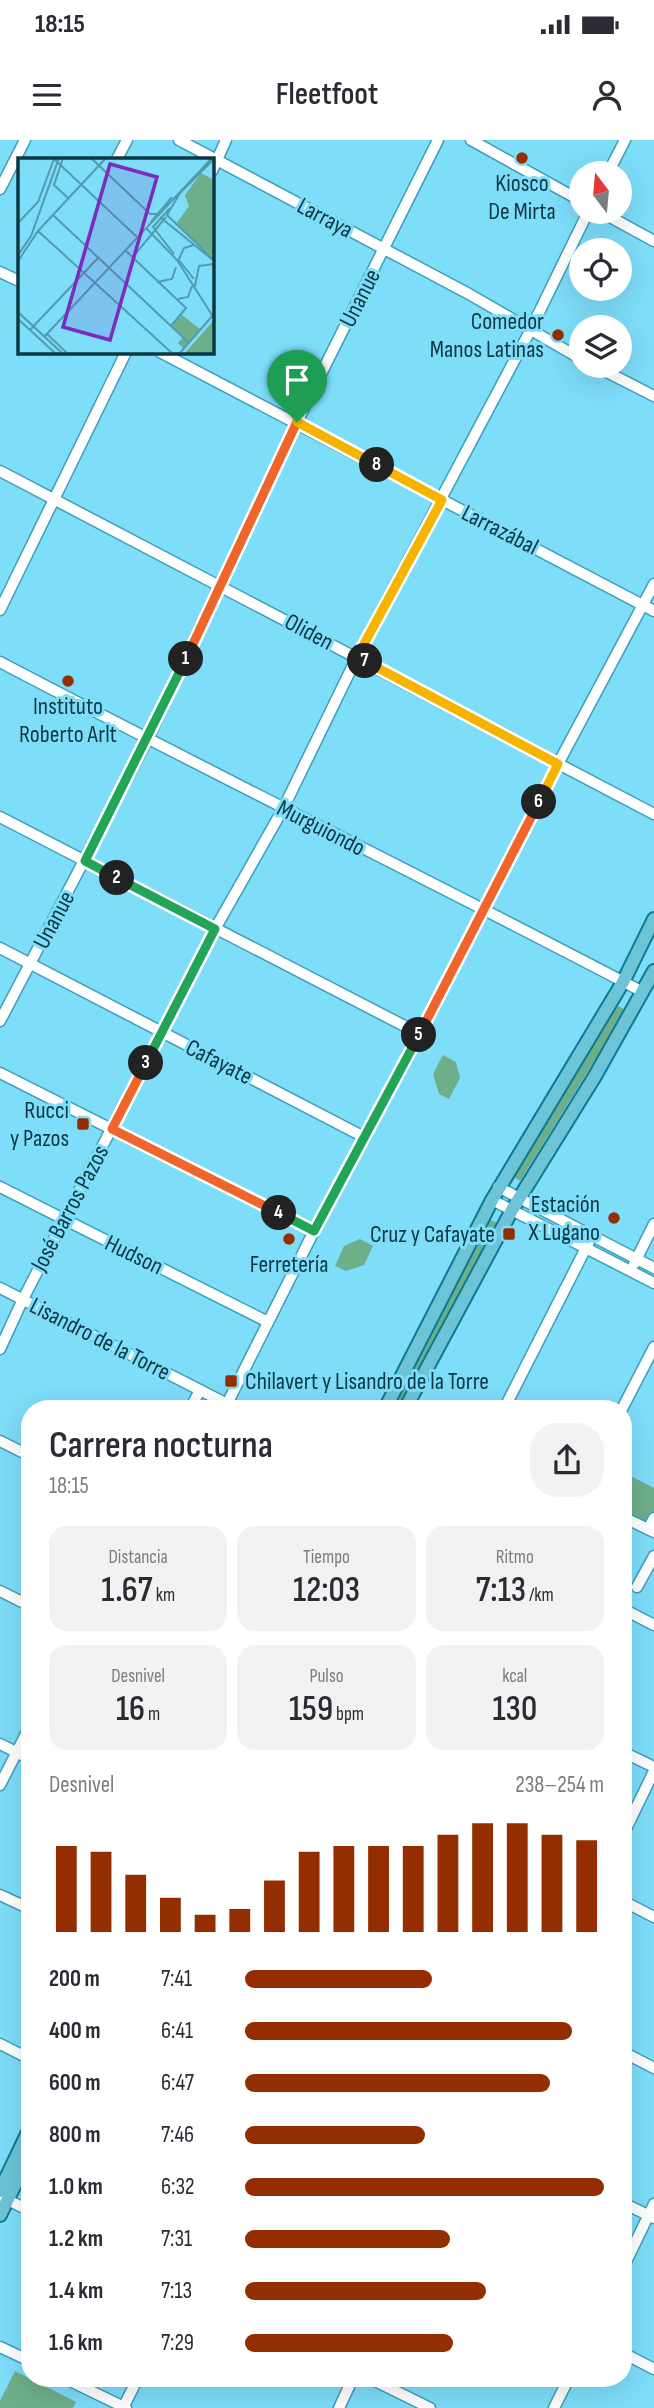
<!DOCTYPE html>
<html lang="es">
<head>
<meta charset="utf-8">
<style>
	:root { --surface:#fff; --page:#f2f2f3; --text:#2b2b33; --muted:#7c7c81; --accent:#942e01 }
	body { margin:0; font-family:"Sofia Sans Condensed",sans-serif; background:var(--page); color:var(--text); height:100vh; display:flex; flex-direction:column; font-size:26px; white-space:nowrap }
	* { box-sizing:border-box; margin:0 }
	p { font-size:23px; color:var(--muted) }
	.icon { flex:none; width:38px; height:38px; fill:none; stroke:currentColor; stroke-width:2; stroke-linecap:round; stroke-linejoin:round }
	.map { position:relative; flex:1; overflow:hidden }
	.sheet { position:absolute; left:21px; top:1260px; width:611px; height:987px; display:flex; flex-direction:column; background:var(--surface); border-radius:28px; box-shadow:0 7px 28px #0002 }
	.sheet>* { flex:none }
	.needle { width:46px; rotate:344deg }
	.buttons { position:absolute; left:569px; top:21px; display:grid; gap:14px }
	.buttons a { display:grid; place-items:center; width:63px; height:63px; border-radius:50%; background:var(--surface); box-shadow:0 7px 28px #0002; font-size:35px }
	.pin { position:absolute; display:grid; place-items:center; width:60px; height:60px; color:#fff; margin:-72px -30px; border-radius:50% 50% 50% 0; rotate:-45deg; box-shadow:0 0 7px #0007 }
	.pin .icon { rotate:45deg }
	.km { position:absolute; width:35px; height:35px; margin:-18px; border-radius:50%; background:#222; color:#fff; font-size:19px; line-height:35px; text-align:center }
	.round { display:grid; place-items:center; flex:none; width:74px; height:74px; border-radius:28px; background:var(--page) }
	.head { display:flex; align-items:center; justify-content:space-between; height:119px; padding:0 28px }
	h1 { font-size:38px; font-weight:600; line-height:52px }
	.figures { display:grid; grid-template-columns:repeat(3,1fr); gap:10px; height:119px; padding:7px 28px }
	.figures div { display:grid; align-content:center; border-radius:18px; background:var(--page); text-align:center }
	.figures b { font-size:35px; font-weight:600 }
	.figures small { font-size:19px; font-weight:400 }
	.figures p { font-size:19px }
	.chart { height:196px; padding:14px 28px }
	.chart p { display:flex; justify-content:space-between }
	.chart svg { width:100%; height:126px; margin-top:7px; stroke:var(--accent); stroke-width:6 }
	ul { padding:0 28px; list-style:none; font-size:23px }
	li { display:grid; grid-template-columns:112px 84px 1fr; align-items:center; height:52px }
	li i { height:18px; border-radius:9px; background:var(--accent) }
	.status { display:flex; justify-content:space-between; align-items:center; height:49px; padding:0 35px; background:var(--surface); direction:ltr }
	.status svg { height:19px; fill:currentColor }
	header { display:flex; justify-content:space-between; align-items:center; height:91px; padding:0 28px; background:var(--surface); font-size:32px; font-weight:600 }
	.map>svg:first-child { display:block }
	.green { fill:#6eaf8b }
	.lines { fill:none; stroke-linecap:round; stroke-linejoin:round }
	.minor-casing { stroke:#3c9fba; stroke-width:13 }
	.major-casing { stroke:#0c7a92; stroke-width:16 }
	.minor { stroke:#fff; stroke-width:10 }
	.major { stroke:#6dc4d7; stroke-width:12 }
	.split-1-casing { stroke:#fff; stroke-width:14 }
	.split-2-casing { stroke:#fff; stroke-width:14 }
	.split-3-casing { stroke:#fff; stroke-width:14 }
	.split-4-casing { stroke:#fff; stroke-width:14 }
	.split-5-casing { stroke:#fff; stroke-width:14 }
	.split-6-casing { stroke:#fff; stroke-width:14 }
	.split-7-casing { stroke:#fff; stroke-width:14 }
	.split-8-casing { stroke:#fff; stroke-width:14 }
	.split-9-casing { stroke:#fff; stroke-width:14 }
	.split-1 { stroke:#f0652b; stroke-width:9 }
	.split-2 { stroke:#22a559; stroke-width:9 }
	.split-3 { stroke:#22a559; stroke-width:9 }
	.split-4 { stroke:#f0652b; stroke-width:9 }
	.split-5 { stroke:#22a559; stroke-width:9 }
	.split-6 { stroke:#f0652b; stroke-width:9 }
	.split-7 { stroke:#f5b400; stroke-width:9 }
	.split-8 { stroke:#f5b400; stroke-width:9 }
	.split-9 { stroke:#f5b400; stroke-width:9 }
	.poi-dot { fill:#942e01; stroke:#7eddf9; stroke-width:2.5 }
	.labels { text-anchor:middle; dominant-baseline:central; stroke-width:6; stroke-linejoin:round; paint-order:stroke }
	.poi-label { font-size:24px; fill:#0d3843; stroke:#7eddf9; text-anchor:end }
	.street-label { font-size:24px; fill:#0d3843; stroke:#7eddf9 }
	.inset-road { fill:none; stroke:#519bb0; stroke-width:2 }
	.view { fill:#7b2cbf; fill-opacity:0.15; stroke:#7b2cbf; stroke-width:3.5 }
	.inset-edge { fill:none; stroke:#0d3843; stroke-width:3.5 }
</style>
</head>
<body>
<div class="status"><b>18:15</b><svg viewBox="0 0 49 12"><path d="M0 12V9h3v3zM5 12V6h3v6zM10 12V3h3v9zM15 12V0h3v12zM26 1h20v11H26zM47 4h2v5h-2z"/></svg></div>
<header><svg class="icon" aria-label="menu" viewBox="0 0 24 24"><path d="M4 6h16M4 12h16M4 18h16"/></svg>Fleetfoot<svg class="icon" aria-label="person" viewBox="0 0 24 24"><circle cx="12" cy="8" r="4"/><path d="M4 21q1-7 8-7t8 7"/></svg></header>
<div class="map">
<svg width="654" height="2268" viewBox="0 0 654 2268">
	<rect width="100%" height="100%" fill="#7eddf9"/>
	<g class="green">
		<polygon points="614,864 626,870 520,1041 511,1035"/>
		<polygon points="443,915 456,922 460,938 449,959 439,954 433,934"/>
		<polygon points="487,1078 497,1083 400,1269 389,1269"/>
		<polygon points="360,1099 373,1106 364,1125 346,1131 335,1126 344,1106"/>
		<polygon points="623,1332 654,1348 654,1378 648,1389 623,1377"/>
		<polygon points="15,2231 76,2262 73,2268 0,2268 0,2261"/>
	</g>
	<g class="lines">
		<g class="minor-casing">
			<g id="minor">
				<polyline points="179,0 469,154 581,219"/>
				<polyline points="471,0 581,61"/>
				<polyline points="117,19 127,0"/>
				<polyline points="212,31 226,0"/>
				<polyline points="608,33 625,0"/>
				<polyline points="0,49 25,0"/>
				<polyline points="601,72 654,101"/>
				<polyline points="0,132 19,141"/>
				<polyline points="160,212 654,471"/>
				<polyline points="595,226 654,256"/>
				<polyline points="0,331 654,674"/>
				<polyline points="0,470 126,212"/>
				<path d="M0,522C213,634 430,740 643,852"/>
				<polyline points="0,677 420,894"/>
				<polyline points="0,808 364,997"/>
				<polyline points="0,881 147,600 297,282 438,0"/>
				<polyline points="0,933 314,1091"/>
				<polyline points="0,1047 268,1182"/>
				<polyline points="498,1047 654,1128"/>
				<polyline points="492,1060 654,1143"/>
				<polyline points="634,1124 654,1084"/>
				<polyline points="0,1148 237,1269"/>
				<polyline points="0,1209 23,1159 215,789 283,669 357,517 530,191 588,72"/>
				<polyline points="227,1264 314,1091 420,894 558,624 654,444"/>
				<polyline points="190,1269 200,1250"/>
				<polyline points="504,1269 592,1096"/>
				<polyline points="622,1269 654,1207"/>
				<polyline points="0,1301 30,1316"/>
				<polyline points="623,1377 654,1392"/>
				<polyline points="648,1389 654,1378"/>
				<polyline points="637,1447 654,1416"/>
				<polyline points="0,1451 30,1466"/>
				<polyline points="623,1469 654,1485"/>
				<polyline points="0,1604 30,1619"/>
				<polyline points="623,1612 654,1627"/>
				<polyline points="0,1645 30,1586"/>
				<polyline points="623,1695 654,1631"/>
				<polyline points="0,1755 30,1769"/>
				<polyline points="623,1761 654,1777"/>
				<polyline points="0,1904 30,1919"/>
				<polyline points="623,1912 654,1928"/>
				<polyline points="4,2058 30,2071"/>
				<polyline points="623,2063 654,2078"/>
				<polyline points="623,2128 654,2064"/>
				<polyline points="0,2207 30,2221"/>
				<polyline points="623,2213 654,2229"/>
				<polyline points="64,2238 126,2268"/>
				<polyline points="369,2238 430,2268"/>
				<polyline points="123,2268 138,2238"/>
				<polyline points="339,2268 353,2238"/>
				<polyline points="554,2268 569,2238"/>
			</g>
		</g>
		<g class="major-casing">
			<g id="major">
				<polyline points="385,1269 492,1060 623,842 654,779"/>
				<polyline points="405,1269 512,1070 595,936 654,831"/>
				<polyline points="0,2051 30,1988"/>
				<polyline points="0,2075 30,2014"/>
			</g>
		</g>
		<use href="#minor" class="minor"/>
		<use href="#major" class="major"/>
	</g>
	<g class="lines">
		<g class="split-1-casing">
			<polyline id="split-1" points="186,519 297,282"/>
		</g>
		<g class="split-2-casing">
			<polyline id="split-2" points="117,738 85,721 186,519"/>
		</g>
		<g class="split-3-casing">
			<polyline id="split-3" points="117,738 215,789 146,923"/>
		</g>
		<g class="split-4-casing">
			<polyline id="split-4" points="146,923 112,989 279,1073"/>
		</g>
		<g class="split-5-casing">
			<polyline id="split-5" points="279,1073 314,1091 419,895"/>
		</g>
		<g class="split-6-casing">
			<polyline id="split-6" points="419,895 539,662"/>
		</g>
		<g class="split-7-casing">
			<polyline id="split-7" points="365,521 558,624 539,662"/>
		</g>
		<g class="split-8-casing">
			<polyline id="split-8" points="365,521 357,517 442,360 377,325"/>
		</g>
		<g class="split-9-casing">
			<polyline id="split-9" points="297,282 377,325"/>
		</g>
		<use href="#split-1" class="split-1"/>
		<use href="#split-2" class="split-2"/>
		<use href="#split-3" class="split-3"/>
		<use href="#split-4" class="split-4"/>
		<use href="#split-5" class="split-5"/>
		<use href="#split-6" class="split-6"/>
		<use href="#split-7" class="split-7"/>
		<use href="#split-8" class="split-8"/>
		<use href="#split-9" class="split-9"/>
	</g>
	<g class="poi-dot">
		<circle cx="522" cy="18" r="7"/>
		<circle cx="558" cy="195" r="7"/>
		<circle cx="68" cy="541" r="7"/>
		<rect x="76" y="977" width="14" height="14" rx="3.5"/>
		<circle cx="614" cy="1078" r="7"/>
		<rect x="502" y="1087" width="14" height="14" rx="3.5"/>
		<circle cx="289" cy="1099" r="7"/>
		<rect x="224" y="1234" width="14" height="14" rx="3.5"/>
	</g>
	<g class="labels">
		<g class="poi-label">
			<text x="522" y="43" text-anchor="middle">Kiosco<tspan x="522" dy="28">De Mirta</tspan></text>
			<text x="544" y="181">Comedor<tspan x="544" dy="28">Manos Latinas</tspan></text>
			<text x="68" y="566" text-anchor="middle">Instituto<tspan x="68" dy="28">Roberto Arlt</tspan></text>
			<text x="69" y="970">Rucci<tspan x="69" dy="28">y Pazos</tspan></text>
			<text x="600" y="1064">Estación<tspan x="600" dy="28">X Lugano</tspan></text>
			<text x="495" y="1094">Cruz y Cafayate</text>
			<text x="289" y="1124" text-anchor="middle">Ferretería</text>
			<text x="245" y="1241" text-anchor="start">Chilavert y Lisandro de la Torre</text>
		</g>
		<g class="street-label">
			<text transform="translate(325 78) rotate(28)">Larraya</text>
			<text transform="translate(360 158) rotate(-63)">Unanue</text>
			<text transform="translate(500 390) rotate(27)">Larrazábal</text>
			<text transform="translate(309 492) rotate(28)">Oliden</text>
			<text transform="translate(321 688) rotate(27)">Murguiondo</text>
			<text transform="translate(54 780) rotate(-62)">Unanue</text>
			<text transform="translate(219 922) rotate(27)">Cafayate</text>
			<text transform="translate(70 1068) rotate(-62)">José Barros Pazos</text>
			<text transform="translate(134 1115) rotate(26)">Hudson</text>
			<text transform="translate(100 1199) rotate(27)">Lisandro de la Torre</text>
		</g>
	</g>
	<g transform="translate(18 18)">
		<rect width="196" height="196" fill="#7eddf9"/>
		<path d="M183,15L196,22V100L158,66L171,48L167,37ZM164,157L182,171L165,190L160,185L165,179L154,168ZM196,162V196H166L173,188Z" fill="#6eaf8b"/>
		<path class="inset-road" d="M35,0L120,80M45,0L36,27L50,40M73,0L132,56H139M196,1L162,35L149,57L196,102M152,50L135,69L156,96M35,57L171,185M142,59L196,103M133,64L154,39M0,65L20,44L36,1M128,70L159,102L194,157M20,73L155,196M20,73L88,0M108,93L168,150L153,168M0,97L13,78L41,0M114,100L148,59M160,101L176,121M161,101L166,90L176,87M0,103L20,73M139,124L154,121L158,109M177,128L181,108L196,106M160,141L170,139L174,128M0,154L45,196M0,161L38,196M12,172L80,100M28,175L50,196M27,178L194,0M161,196L196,156"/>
		<path class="view" d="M92,6L139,19L92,182L45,169Z"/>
		<rect width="196" height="196" class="inset-edge"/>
	</g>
</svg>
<div class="buttons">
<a><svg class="needle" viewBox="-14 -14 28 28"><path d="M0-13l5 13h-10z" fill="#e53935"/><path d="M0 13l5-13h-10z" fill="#7c7c81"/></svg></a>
<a><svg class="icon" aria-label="locate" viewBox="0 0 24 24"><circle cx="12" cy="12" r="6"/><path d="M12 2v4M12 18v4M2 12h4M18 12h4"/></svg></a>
<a><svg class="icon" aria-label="layers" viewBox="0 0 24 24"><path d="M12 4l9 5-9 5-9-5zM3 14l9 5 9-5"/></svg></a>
</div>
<div class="pin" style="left:297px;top:282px;background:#1e9e55"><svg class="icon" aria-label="arrive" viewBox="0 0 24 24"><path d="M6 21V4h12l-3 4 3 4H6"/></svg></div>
<b class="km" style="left:186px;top:519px">1</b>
<b class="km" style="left:117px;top:738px">2</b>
<b class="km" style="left:146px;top:923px">3</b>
<b class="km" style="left:279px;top:1073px">4</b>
<b class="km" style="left:419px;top:895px">5</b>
<b class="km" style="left:539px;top:662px">6</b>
<b class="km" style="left:365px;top:521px">7</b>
<b class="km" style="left:377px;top:325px">8</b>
<section class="sheet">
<div class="head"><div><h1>Carrera nocturna</h1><p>18:15</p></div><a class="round"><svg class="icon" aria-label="share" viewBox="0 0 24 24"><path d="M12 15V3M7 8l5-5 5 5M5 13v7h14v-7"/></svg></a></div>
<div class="figures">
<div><p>Distancia</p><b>1.67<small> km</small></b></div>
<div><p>Tiempo</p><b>12:03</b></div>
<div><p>Ritmo</p><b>7:13<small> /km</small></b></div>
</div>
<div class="figures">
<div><p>Desnivel</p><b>16<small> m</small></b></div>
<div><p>Pulso</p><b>159<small> bpm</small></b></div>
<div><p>kcal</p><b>130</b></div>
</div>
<div class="chart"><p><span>Desnivel</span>238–254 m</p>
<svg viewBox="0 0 160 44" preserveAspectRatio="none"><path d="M5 44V14M15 44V16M25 44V24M35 44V32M45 44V38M55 44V36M65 44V26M75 44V16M85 44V14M95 44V14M105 44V14M115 44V10M125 44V6M135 44V6M145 44V10M155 44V12"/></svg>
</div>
<ul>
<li><b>200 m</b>7:41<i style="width:52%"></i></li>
<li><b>400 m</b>6:41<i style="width:91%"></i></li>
<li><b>600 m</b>6:47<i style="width:85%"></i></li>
<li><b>800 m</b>7:46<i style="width:50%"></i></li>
<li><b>1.0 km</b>6:32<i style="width:100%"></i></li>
<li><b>1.2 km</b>7:31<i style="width:57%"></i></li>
<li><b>1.4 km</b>7:13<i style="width:67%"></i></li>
<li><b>1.6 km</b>7:29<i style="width:58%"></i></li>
</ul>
</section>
</div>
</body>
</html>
